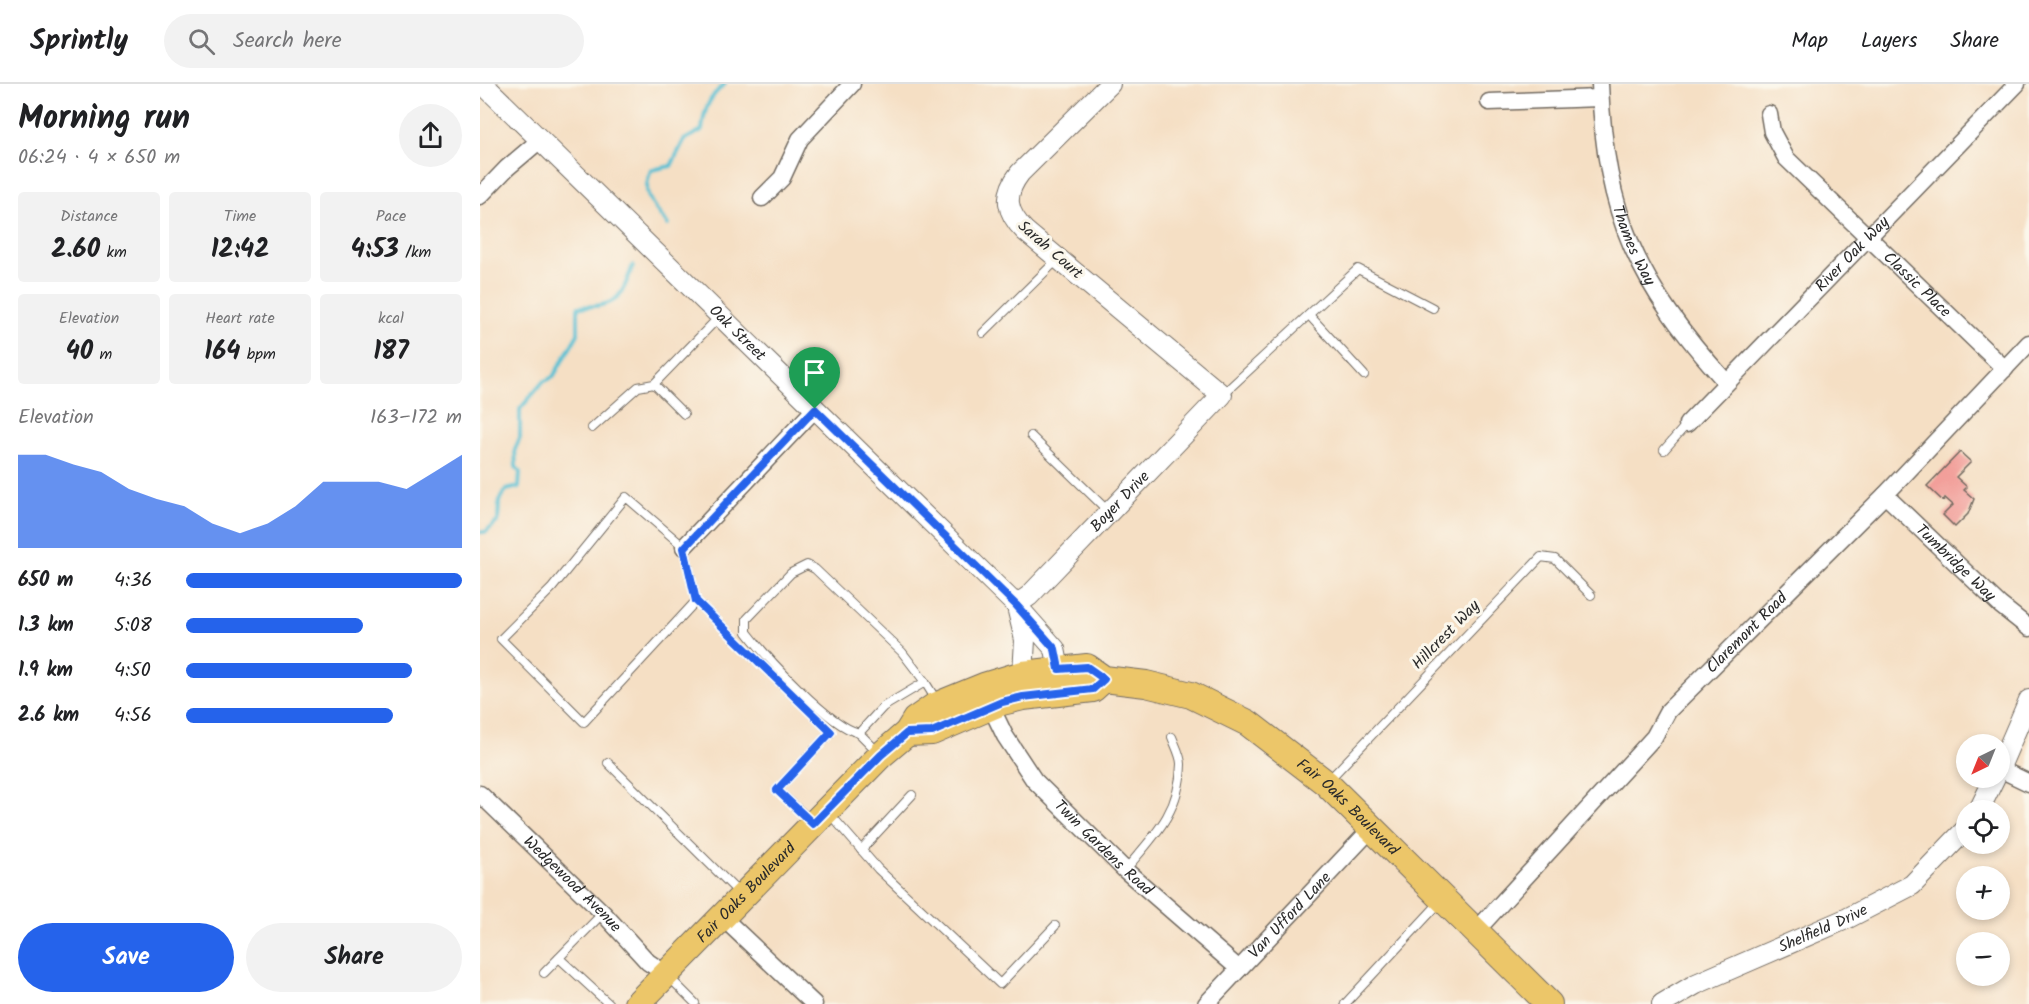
<!DOCTYPE html>
<html lang="en">
<head>
<meta charset="utf-8">
<style>
	:root { --surface:#fff; --page:#f2f2f2; --text:#202124; --muted:#757577; --line:#e0e0e0; --accent:#2563eb }
	body { margin:0; font-family:Kalam,sans-serif; background:var(--page); color:var(--text); height:100vh; display:flex; flex-direction:column; font-size:22px; white-space:nowrap }
	* { box-sizing:border-box; margin:0 }
	p { font-size:20px; color:var(--muted) }
	.icon { flex:none; width:33px; height:33px; fill:none; stroke:currentColor; stroke-width:2; stroke-linecap:round; stroke-linejoin:round }
	.map { position:relative; flex:1; overflow:hidden }
	.panel { display:flex; flex-direction:column; background:var(--surface); width:480px }
	.panel>* { flex:none }
	.needle { width:39px; rotate:223deg }
	.tools { position:absolute; left:1476px; top:650px; display:grid; gap:12px }
	.tools a { display:grid; place-items:center; width:54px; height:54px; border-radius:50%; background:var(--surface); box-shadow:0 3px 9px #0003; font-size:30px }
	.pin { position:absolute; display:grid; place-items:center; width:51px; height:51px; color:#fff; margin:-62px -26px; border-radius:50% 50% 50% 0; rotate:-45deg; box-shadow:0 0 6px #0007 }
	.pin .icon { rotate:45deg }
	.round { display:grid; place-items:center; flex:none; width:63px; height:63px; border-radius:32px; background:var(--page) }
	.headline { display:flex; align-items:center; justify-content:space-between; height:102px; padding:0 18px }
	h1 { font-size:33px; font-weight:600; line-height:45px }
	.metrics { display:grid; grid-template-columns:repeat(3,1fr); gap:9px; height:102px; padding:6px 18px }
	.metrics div { display:grid; align-content:center; border-radius:6px; background:var(--page); text-align:center }
	.metrics b { font-size:26px; font-weight:600 }
	.metrics small { font-size:16px; font-weight:400 }
	.metrics p { font-size:16px }
	.chart { height:168px; padding:12px 18px }
	.chart p { display:flex; justify-content:space-between }
	.chart svg { width:100%; height:108px; margin-top:6px; fill:var(--accent); opacity:.7 }
	.action { display:flex; gap:12px; margin-top:auto; padding:12px 18px }
	.action a { flex:1; height:69px; border-radius:36px; background:var(--accent); color:#fff; font-size:24px; font-weight:600; line-height:69px; text-align:center }
	.action a+a { background:var(--page); color:var(--text) }
	ul { padding:0 18px; list-style:none; font-size:20px }
	li { display:grid; grid-template-columns:96px 72px 1fr; align-items:center; height:45px }
	li i { height:15px; border-radius:8px; background:var(--accent) }
	header { display:flex; align-items:center; gap:36px; box-sizing:border-box; height:84px; padding:0 30px; background:var(--surface); border-bottom:2px solid var(--line) }
	header strong { font-size:28px }
	nav { display:flex; gap:33px; margin-inline-start:auto; font-size:21px }
	.search { width:420px; height:54px; background:var(--page); display:flex; align-items:center; gap:15px; box-sizing:border-box; padding:0 21px; border-radius:33px; color:var(--muted); font-size:22px }
	main { display:flex; flex:1; min-height:0 }
	.map>svg:first-child { display:block }
	.lines { fill:none; stroke-linecap:round; stroke-linejoin:round }
	.stream { stroke:#57c0d3; stroke-width:4 }
	.building { fill:#f29f9a }
	.service-casing { stroke:#726a61; stroke-width:10 }
	.minor-casing { stroke:#726a61; stroke-width:19 }
	.tertiary-casing { stroke:#726a61; stroke-width:22 }
	.primary-casing { stroke:#726a61; stroke-width:28 }
	.service { stroke:#fff; stroke-width:8 }
	.minor { stroke:#fff; stroke-width:16 }
	.tertiary { stroke:#fff; stroke-width:20 }
	.primary { stroke:#ecc669; stroke-width:26 }
	.route-casing { stroke:#fff; stroke-width:12 }
	.route { stroke:#2563eb; stroke-width:8 }
	.labels { text-anchor:middle; dominant-baseline:central; stroke-width:6; stroke-linejoin:round; paint-order:stroke }
	.street-label { font-size:16px; fill:#2b2b2b; stroke:#fbf7ec }
</style>
</head>
<body>
<header>
<strong>Sprintly</strong>
<div class="search"><svg class="icon" aria-label="search" viewBox="0 0 24 24"><circle cx="10" cy="10" r="6"/><path d="M15 15l6 6"/></svg>Search here</div>
<nav><a>Map</a><a>Layers</a><a>Share</a></nav>
</header>
<main>
<section class="panel">
<div class="headline"><div><h1>Morning run</h1><p>06:24 · 4 × 650 m</p></div><a class="round"><svg class="icon" aria-label="share" viewBox="0 0 24 24"><path d="M12 15V3M7 8l5-5 5 5M5 13v7h14v-7"/></svg></a></div>
<div class="metrics">
<div><p>Distance</p><b>2.60<small> km</small></b></div>
<div><p>Time</p><b>12:42</b></div>
<div><p>Pace</p><b>4:53<small> /km</small></b></div>
</div>
<div class="metrics">
<div><p>Elevation</p><b>40<small> m</small></b></div>
<div><p>Heart rate</p><b>164<small> bpm</small></b></div>
<div><p>kcal</p><b>187</b></div>
</div>
<div class="chart"><p><span>Elevation</span>163–172 m</p>
<svg viewBox="0 0 160 44" preserveAspectRatio="none"><path d="M0 44V6L10 6L20 10L30 13L40 20L50 24L60 27L70 34L80 38L90 34L100 27L110 17L120 17L130 17L140 20L150 13L160 6V44z"/></svg>
</div>
<ul>
<li><b>650 m</b>4:36<i style="width:100%"></i></li>
<li><b>1.3 km</b>5:08<i style="width:64%"></i></li>
<li><b>1.9 km</b>4:50<i style="width:82%"></i></li>
<li><b>2.6 km</b>4:56<i style="width:75%"></i></li>
</ul>
<div class="action"><a>Save</a><a>Share</a></div>
</section>
<div class="map">
<svg width="1549" height="920" viewBox="0 0 1549 920">
	<rect width="100%" height="100%" fill="#fbf7ec"/>
	<filter id="ink" filterUnits="userSpaceOnUse"><feTurbulence type="fractalNoise" baseFrequency=".0167" numOctaves="2"/><feDisplacementMap in="SourceGraphic" scale="12" xChannelSelector="R" yChannelSelector="G"/><feConvolveMatrix kernelMatrix="1 2 1 2 8 2 1 2 1" color-interpolation-filters="sRGB"/></filter>
	<filter id="wash" filterUnits="userSpaceOnUse"><feTurbulence type="fractalNoise" baseFrequency=".008" numOctaves="4" result="noise"/><feDisplacementMap in="SourceGraphic" scale="24" xChannelSelector="R" yChannelSelector="G"/><feGaussianBlur stdDeviation="1.35" result="paint"/><feColorMatrix in="noise" values="0 0 0 0 0 0 0 0 0 0 0 0 0 0 0 0 0 1.4 0 .05"/><feComposite in="paint" operator="in"/></filter>
	<g filter="url(#wash)">
		<rect width="100%" height="100%" fill="#f5dfc4"/>
		<g class="lines">
			<g class="stream">
				<path d="M188,141C173,121 160,112 171,86L191,82L204,56L222,46C224,25 229,13 245,0"/>
				<path d="M0,448H6L18,437L19,417L26,406L39,403L40,388L36,383L35,365L40,354V325L63,298L73,293L98,250V223C137,222 140,217 153,181"/>
			</g>
		</g>
		<g id="blocks">
			<polygon class="building" points="1480,368 1491,378 1476,393 1487,403 1484,406 1494,415 1488,430 1475,443 1463,431 1473,421 1465,414 1463,417 1447,402"/>
		</g>
	</g>
	<g filter="url(#ink)">
		<use href="#blocks" fill-opacity="0" stroke="#726a61" stroke-width="1.5"/>
		<g class="lines">
			<g class="service-casing">
				<g id="service">
					<polyline points="829,231 884,291"/>
					<polyline points="503,249 578,175"/>
					<polyline points="174,300 204,330"/>
					<polyline points="742,311 878,185 953,224"/>
					<polyline points="112,344 158,303 174,300 240,232"/>
					<polyline points="551,352 630,429"/>
					<polyline points="1184,366 1207,340"/>
					<polyline points="216,517 204,463 146,413 72,504 21,555 104,638 216,517 351,648 297,706 331,737"/>
					<path d="M379,649C349,642 287,574 267,548V535L311,489L327,481L335,485L422,568L445,598"/>
					<polyline points="398,668 379,649 403,623 445,598 458,619"/>
					<polyline points="128,679 260,810"/>
					<polyline points="847,698 1061,473 1075,475 1111,511"/>
					<polyline points="349,729 398,785 520,900 575,842"/>
					<polyline points="381,766 432,711"/>
					<path d="M645,786C674,752 700,728 701,680C701,672 695,661 692,653"/>
					<polyline points="79,874 129,920"/>
					<polyline points="64,889 123,829"/>
					<polyline points="188,892 215,919"/>
					<polyline points="865,920 961,817"/>
				</g>
			</g>
			<g class="minor-casing">
				<g id="minor">
					<path id="s1" d="M1120,0C1125,132 1158,201 1246,298"/>
					<polyline points="1009,18 1120,14"/>
					<path id="s2" d="M1289,30L1292,48L1306,74L1525,285"/>
					<polyline points="0,112 27,84 60,56"/>
					<polyline points="282,114 302,94 320,55 372,0"/>
					<path id="s3" d="M1207,340L1537,0"/>
					<path id="s4" d="M1405,411L1520,521L1549,544"/>
					<polyline points="204,463 335,325"/>
					<path id="s5" d="M511,623L525,652L554,696L645,786L759,885"/>
					<polyline points="1520,685 1549,699"/>
					<path id="s6" d="M0,710L123,829L168,878L186,890"/>
					<polyline points="242,833 334,920"/>
					<path id="s7" d="M995,848L1174,653L1188,627L1405,411L1549,259"/>
					<path id="s8" d="M726,920L892,744"/>
				</g>
			</g>
			<g class="tertiary-casing">
				<g id="tertiary">
					<path id="s9" d="M3,0L536,521L575,565L579,585"/>
					<path id="s10" d="M536,521L549,512L742,311L545,147C526,128 523,111 540,89L630,0"/>
					<polyline points="538,527 545,556 543,590"/>
					<polyline points="1520,683 1549,616"/>
					<polyline points="1499,726 1515,693"/>
					<path id="s11" d="M1182,920L1216,900L1368,834L1432,801L1486,745"/>
				</g>
			</g>
			<g class="primary-casing">
				<g id="primary">
					<polyline points="427,649 452,648 522,618 543,613 613,605 624,595"/>
					<path id="s12" d="M157,920L401,671L427,649L435,636L455,622L504,602L543,590L607,583L624,595L666,600L711,611L768,639L846,699L1069,920"/>
				</g>
			</g>
			<use href="#service" class="service"/>
			<use href="#minor" class="minor"/>
			<use href="#tertiary" class="tertiary"/>
			<use href="#primary" class="primary"/>
		</g>
	</g>
	<g class="lines" filter="url(#ink)">
		<g class="route-casing">
			<polygon id="route" points="335,325 536,521 575,565 579,585 607,583 624,595 613,605 543,613 522,618 452,648 427,649 401,671 333,740 297,706 351,648 216,517 204,464"/>
		</g>
		<use href="#route" class="route"/>
	</g>
	<g class="labels">
		<g class="street-label">
			<text stroke="none"><textPath href="#s1" startOffset="166">Thames Way</textPath></text>
			<text transform="translate(570 166) rotate(41)">Sarah Court</text>
			<text stroke="none"><textPath href="#s3" startOffset="237">River Oak Way</textPath></text>
			<text stroke="none"><textPath href="#s2" startOffset="230">Classic Place</textPath></text>
			<text stroke="none"><textPath href="#s9" startOffset="356">Oak Street</textPath></text>
			<text stroke="none"><textPath href="#s10" startOffset="147">Boyer Drive</textPath></text>
			<text stroke="none"><textPath href="#s4" startOffset="98">Tumbridge Way</textPath></text>
			<text stroke="none"><textPath href="#s7" startOffset="405">Claremont Road</textPath></text>
			<text transform="translate(966 551) rotate(-46)">Hillcrest Way</text>
			<text stroke="none"><textPath href="#s12" startOffset="884">Fair Oaks Boulevard</textPath></text>
			<text stroke="none"><textPath href="#s5" startOffset="182">Twin Gardens Road</textPath></text>
			<text stroke="none"><textPath href="#s6" startOffset="129">Wedgewood Avenue</textPath></text>
			<text stroke="none"><textPath href="#s12" startOffset="156">Fair Oaks Boulevard</textPath></text>
			<text stroke="none"><textPath href="#s8" startOffset="122">Van Ufford Lane</textPath></text>
			<text stroke="none"><textPath href="#s11" startOffset="178">Shelfield Drive</textPath></text>
		</g>
	</g>
</svg>
<div class="tools">
<a><svg class="needle" viewBox="-14 -14 28 28"><path d="M0-13l5 13h-10z" fill="#e53935"/><path d="M0 13l5-13h-10z" fill="#757577"/></svg></a>
<a><svg class="icon" aria-label="locate" viewBox="0 0 24 24"><circle cx="12" cy="12" r="6"/><path d="M12 2v4M12 18v4M2 12h4M18 12h4"/></svg></a>
<a>+</a>
<a>−</a>
</div>
<div class="pin" style="left:335px;top:325px;background:#1e9e55"><svg class="icon" aria-label="arrive" viewBox="0 0 24 24"><path d="M6 21V4h12l-3 4 3 4H6"/></svg></div>
</div>
</main>
</body>
</html>
